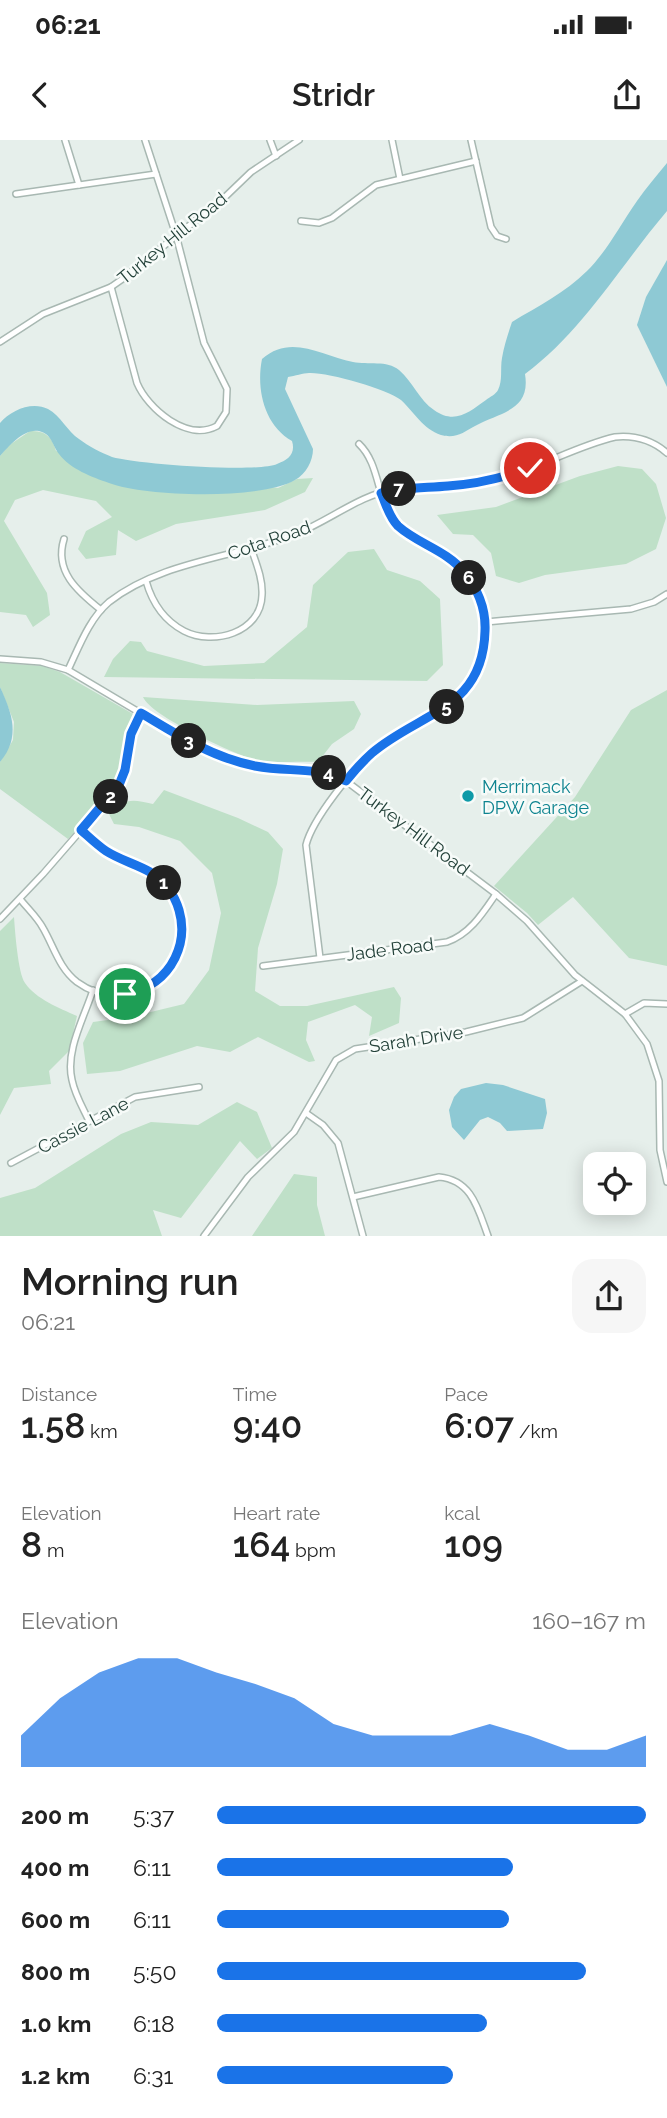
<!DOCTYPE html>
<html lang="en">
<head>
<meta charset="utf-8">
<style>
	:root { --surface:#fff; --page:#f6f6f6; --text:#222; --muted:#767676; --accent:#1a73e8 }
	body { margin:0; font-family:Raleway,sans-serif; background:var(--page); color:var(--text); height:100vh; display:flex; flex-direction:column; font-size:26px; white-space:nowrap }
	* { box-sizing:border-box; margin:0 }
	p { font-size:23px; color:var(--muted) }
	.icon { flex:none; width:38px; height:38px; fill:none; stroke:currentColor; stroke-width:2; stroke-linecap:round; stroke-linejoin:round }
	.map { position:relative; height:1096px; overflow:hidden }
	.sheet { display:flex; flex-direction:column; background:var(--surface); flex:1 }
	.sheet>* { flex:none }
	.fabs { position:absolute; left:583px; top:1012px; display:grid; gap:14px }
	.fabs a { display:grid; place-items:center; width:63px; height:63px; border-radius:14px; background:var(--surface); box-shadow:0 4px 18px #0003; font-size:35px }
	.pin { position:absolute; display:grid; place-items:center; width:60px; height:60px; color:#fff; margin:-30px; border:4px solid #fff; border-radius:50%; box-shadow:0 2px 7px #0007 }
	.km { position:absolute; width:35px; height:35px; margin:-18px; border-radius:50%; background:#222; color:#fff; font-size:19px; line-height:35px; text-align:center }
	.round { display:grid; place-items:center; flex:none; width:74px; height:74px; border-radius:21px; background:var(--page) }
	.head { display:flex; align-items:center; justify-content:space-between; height:119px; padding:0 21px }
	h1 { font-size:38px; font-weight:600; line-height:52px }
	.figures { display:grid; grid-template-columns:repeat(3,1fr); gap:10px; height:119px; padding:7px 21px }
	.figures div { display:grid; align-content:center }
	.figures b { font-size:35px; font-weight:600 }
	.figures small { font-size:19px; font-weight:400 }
	.figures p { font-size:19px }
	.chart { height:196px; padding:14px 21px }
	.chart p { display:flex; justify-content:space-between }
	.chart svg { width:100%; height:126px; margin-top:7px; fill:var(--accent); opacity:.7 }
	ul { padding:0 21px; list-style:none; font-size:23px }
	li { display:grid; grid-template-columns:112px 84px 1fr; align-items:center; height:52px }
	li i { height:18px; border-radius:9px; background:var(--accent) }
	.status { display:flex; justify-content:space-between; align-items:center; height:49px; padding:0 35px; background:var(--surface); direction:ltr }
	.status svg { height:19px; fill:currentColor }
	header { display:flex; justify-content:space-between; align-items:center; height:91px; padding:0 21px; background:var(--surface); font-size:32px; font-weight:600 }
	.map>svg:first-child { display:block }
	.green { fill:#bfe0c8 }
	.water { fill:#8ec9d4 }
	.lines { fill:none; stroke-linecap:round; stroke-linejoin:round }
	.minor-casing { stroke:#a8b8b2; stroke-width:8 }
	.minor { stroke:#fff; stroke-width:5 }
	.route-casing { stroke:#fff; stroke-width:14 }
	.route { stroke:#1a73e8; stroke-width:9 }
	.culture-dot { fill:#0f9aa8; stroke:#f7fbf9; stroke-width:2.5 }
	.labels { text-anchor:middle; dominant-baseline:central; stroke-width:5; stroke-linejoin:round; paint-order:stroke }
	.street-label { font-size:18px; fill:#24423a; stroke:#f7fbf9 }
	.culture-label { font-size:18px; fill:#0d838f; stroke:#f7fbf9; text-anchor:start }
</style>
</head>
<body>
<div class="status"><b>06:21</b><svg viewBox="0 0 49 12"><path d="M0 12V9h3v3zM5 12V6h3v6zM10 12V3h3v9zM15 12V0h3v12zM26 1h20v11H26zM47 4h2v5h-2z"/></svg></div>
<header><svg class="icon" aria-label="back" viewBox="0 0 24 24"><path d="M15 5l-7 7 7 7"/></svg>Stridr<svg class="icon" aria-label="share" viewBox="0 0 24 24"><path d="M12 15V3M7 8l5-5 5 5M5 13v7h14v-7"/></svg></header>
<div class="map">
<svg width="667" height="1096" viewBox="0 0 667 1096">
	<rect width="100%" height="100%" fill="#e6efeb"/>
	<g class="green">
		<path d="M30,291C45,291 52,296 56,311L278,348L297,339L313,338L305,352L265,370L176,384L136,401L118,390L116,415L86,419L78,409L86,391L112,377L96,361L43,350L15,360L4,381L47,453L50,475L33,487L26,475L0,472V316L8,306Z"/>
		<polygon points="618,326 642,329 656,344 666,378 656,409 626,424 545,435 519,443 496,436 491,413 473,395 453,394 437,375 496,367 580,336"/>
		<polygon points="374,409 387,430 420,441 440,459 443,525 427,541 104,537 113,519 130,501 141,502 147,511 204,526 264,523 307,487 313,445 348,412"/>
		<polygon points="0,523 42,526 60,532 133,574 117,645 68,699 0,649 0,622 13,600 14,582 0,547"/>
		<polygon points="667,550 667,826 629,818 573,757 538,785 527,773 494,746 575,657 631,570"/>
		<path d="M143,557L257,565L354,561L361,574L354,589L332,604L318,622C299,621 270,624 252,619C230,612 151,576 143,557Z"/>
		<path d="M164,650L238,678L268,692L283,709L277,744L258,808L255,851L280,866H307L394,847L401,858L399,883L369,896L372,877L355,865L308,882L306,900L315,921L309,922L258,897L230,912L197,906L120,931L87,934L83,903L93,882L130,877L184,864L209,830L221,773L212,733L180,701L139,687L114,684L109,674C124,658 132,659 153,664Z"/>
		<path d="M14,777C15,791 18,833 25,843C36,859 59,868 77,876L69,911L49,931L51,944L14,948L0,975V791Z"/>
		<polygon points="237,962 257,972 272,1008 257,1019 240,1001 181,1078 153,1070 162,1096 0,1096 0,1058 35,1048 121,994 151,982 198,985"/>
		<polygon points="294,1034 317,1037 317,1065 325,1096 252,1096"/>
	</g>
	<g class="water">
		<path d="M667,23V71C621,125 582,192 525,234C531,271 500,272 475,286C464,292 456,299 441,295C423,289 414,272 401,260C387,249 327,232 309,233C303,233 295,236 288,237L285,249L313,309C313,321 306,334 295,340C261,360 147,357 109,343C92,337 70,329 59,314C52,305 52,294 39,291C24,288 9,306 0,316V283C11,270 32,261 48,269C60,275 68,292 79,299C88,306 102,313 112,317C136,324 256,333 277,324C288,320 296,314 292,301C264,285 256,249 262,219C291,193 322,216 353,222C368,225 387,220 399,230C413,242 419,260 434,270C455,285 469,272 486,260C490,257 496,254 498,250C503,240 500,229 502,218C504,206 508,194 512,182C538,166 565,153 587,131C608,110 620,85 637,61C646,48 657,35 667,23Z"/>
		<polygon points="667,120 667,247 637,185 646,157"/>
		<path d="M0,547C12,573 21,597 0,622Z"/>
		<polygon points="486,943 503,945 545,959 547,973 543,989 507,991 500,983 488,977 480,980 464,1000 452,987 449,970 454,957 461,949"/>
	</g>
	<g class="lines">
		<g class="minor-casing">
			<g id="minor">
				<polyline points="65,0 79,45"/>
				<polyline points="270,0 276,16"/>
				<polyline points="392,0 400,39"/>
				<polyline points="471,0 491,87 497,96 506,99"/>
				<polyline points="16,54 156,34"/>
				<polyline points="301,81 319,83 332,78 376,45 476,21"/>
				<path d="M111,147L137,243C148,269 187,302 217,286L226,272L227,249L204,203L176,95L145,0"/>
				<polyline points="0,202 43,174 111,147 121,140 225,57 251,32 299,0"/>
				<path d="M64,399C54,431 77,451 101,470"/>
				<path d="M146,441C152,462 163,480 184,491C213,506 261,493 262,455C263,439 256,423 251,408"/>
				<polyline points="486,482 631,469 654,462 667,454"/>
				<polyline points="0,519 41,522 68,530 174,593 232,619 269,628 313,629 346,641 496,754 527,781 575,835 625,874 647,904 659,941 660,1010 667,1042"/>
				<path d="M68,530C79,507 89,479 109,462C163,420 237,418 298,393C330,380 360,355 395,349C430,344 465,347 500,338C540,328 576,306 615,297C635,295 652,300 667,313"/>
				<path d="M20,759C28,769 37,777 43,788C54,807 59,828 77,842C136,885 209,816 172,754C158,730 132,726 110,714C99,707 91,698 81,690"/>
				<polyline points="0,779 43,734 116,650 125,630 131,594 141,573"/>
				<path d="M320,818L306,705C312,680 354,626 375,611C420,577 479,565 485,499C487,477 482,456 469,438C450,411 419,407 397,385C376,362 381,325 359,304"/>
				<path d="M263,826L447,802C470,794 483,773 496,754"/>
				<polyline points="625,874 644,863 667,864"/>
				<polyline points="306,973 323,985 338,1003 363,1096"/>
				<path d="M89,981C83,968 75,955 72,940C65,911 84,878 93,850"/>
				<polyline points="11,1023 135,957 199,947"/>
				<path d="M353,1057L439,1037C472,1040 478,1069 488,1096"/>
				<polyline points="204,1096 248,1037 294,992 336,920 355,909 466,892 523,878 582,841"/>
			</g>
		</g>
		<use href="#minor" class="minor"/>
	</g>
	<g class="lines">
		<g class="route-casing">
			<path id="route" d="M125,854C147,850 165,838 175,818C190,787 179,750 150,732C136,724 120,720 106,711C97,705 89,697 81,690L119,645L125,630L131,594L141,573C177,595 214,618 255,626C291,633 310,625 346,641C354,631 363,621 372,613C420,572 483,570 485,491C486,469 477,448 464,432C446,410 418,404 398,386C389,377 386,364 381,353C403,347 426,348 448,346C477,344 503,338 530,328"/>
		</g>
		<use href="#route" class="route"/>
	</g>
	<circle class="culture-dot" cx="468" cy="656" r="7"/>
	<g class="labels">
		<g class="street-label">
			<text transform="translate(172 98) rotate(-39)">Turkey Hill Road</text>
			<text transform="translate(269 400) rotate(-19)">Cota Road</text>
			<text transform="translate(414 691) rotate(37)">Turkey Hill Road</text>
			<text transform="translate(390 809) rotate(-7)">Jade Road</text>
			<text transform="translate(416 899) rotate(-9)">Sarah Drive</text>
			<text transform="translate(83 985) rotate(-28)">Cassie Lane</text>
		</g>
		<g class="culture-label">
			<text x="482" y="646">Merrimack<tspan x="482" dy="21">DPW Garage</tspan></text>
		</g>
	</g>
</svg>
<div class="fabs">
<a><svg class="icon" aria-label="locate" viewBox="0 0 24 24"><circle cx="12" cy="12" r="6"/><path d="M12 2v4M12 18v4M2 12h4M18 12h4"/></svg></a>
</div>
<div class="pin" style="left:125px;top:854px;background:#1e9e55"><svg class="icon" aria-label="arrive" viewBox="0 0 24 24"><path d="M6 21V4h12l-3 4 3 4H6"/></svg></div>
<div class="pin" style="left:530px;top:328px;background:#d93025"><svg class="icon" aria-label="check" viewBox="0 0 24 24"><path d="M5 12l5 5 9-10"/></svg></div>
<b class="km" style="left:164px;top:743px">1</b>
<b class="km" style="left:111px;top:657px">2</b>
<b class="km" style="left:189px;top:601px">3</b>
<b class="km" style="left:329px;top:633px">4</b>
<b class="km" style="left:447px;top:567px">5</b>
<b class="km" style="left:469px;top:438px">6</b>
<b class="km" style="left:399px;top:349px">7</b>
</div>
<section class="sheet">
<div class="head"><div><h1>Morning run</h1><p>06:21</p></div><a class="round"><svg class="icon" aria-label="share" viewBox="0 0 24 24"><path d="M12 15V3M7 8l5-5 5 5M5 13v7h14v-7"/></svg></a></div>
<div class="figures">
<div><p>Distance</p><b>1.58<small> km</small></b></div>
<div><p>Time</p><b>9:40</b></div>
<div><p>Pace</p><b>6:07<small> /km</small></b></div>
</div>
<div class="figures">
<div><p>Elevation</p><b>8<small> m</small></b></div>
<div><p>Heart rate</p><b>164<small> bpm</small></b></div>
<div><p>kcal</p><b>109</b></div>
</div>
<div class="chart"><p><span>Elevation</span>160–167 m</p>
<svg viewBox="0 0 160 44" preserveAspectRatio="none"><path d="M0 44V33L10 20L20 11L30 6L40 6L50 11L60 15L70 20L80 29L90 33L100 33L110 33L120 29L130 33L140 38L150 38L160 33V44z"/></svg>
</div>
<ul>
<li><b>200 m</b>5:37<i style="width:100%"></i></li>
<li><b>400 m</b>6:11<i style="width:69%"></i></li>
<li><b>600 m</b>6:11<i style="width:68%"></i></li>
<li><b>800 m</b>5:50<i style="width:86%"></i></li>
<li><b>1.0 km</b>6:18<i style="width:63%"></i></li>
<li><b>1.2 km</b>6:31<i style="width:55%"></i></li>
</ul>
</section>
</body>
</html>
